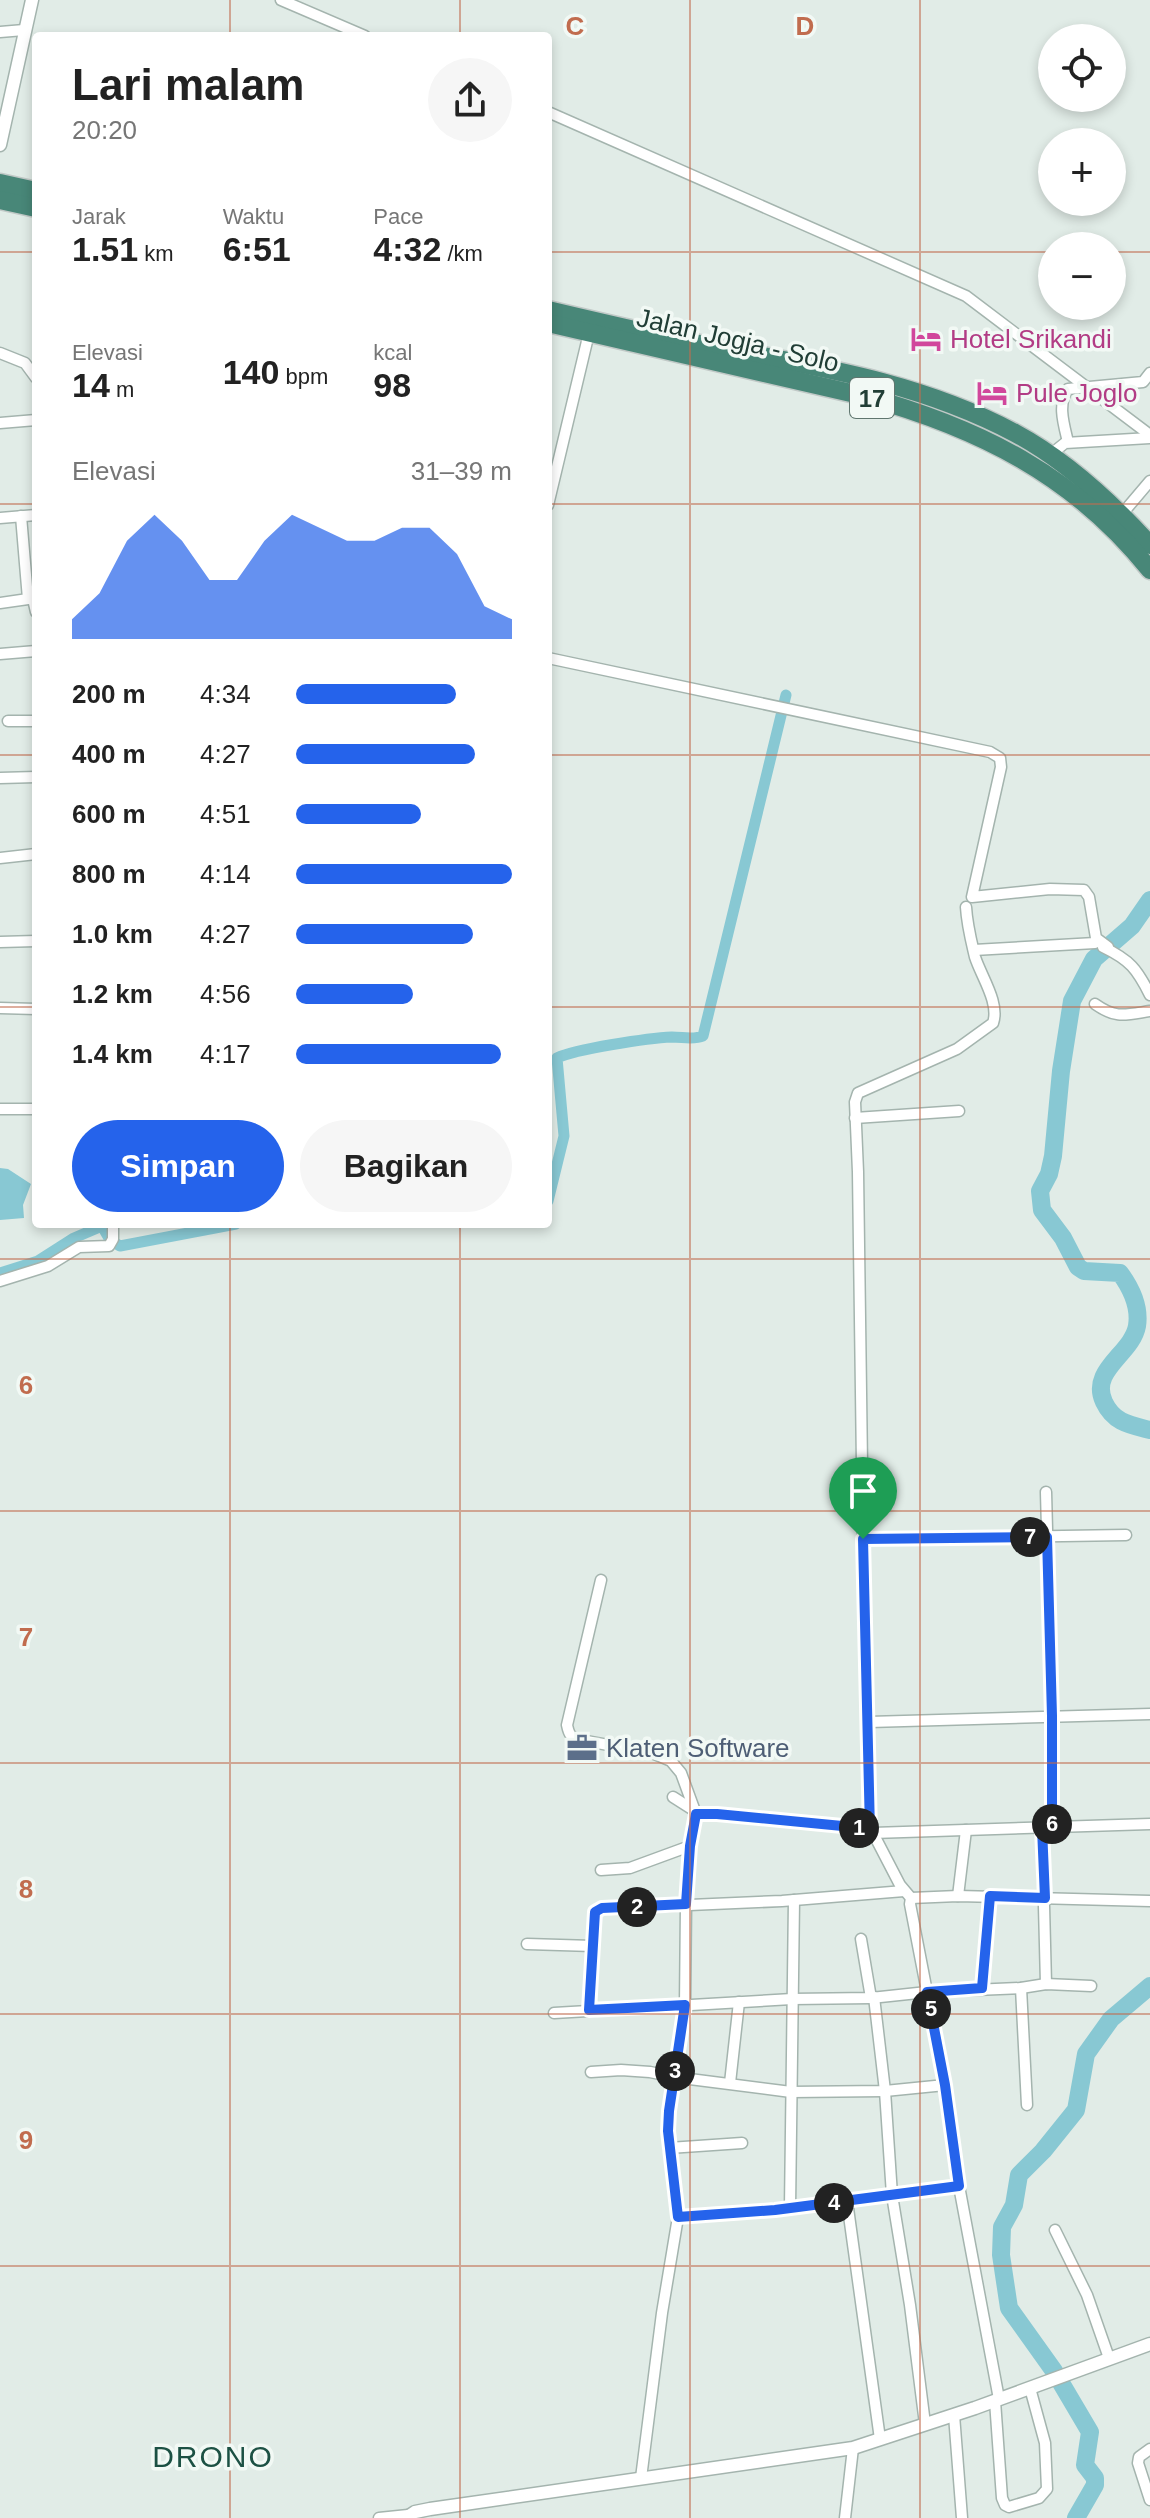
<!DOCTYPE html>
<html lang="id">
<head>
<meta charset="utf-8">
<style>
	:root { --surface:#fff; --page:#f6f6f6; --text:#222; --muted:#767676; --accent:#2563eb }
	body { margin:0; font-family:Arial,sans-serif; background:var(--page); color:var(--text); height:100vh; display:flex; flex-direction:column; font-size:30px; white-space:nowrap }
	* { box-sizing:border-box; margin:0 }
	p { font-size:26px; color:var(--muted) }
	.icon { flex:none; width:44px; height:44px; fill:none; stroke:currentColor; stroke-width:2; stroke-linecap:round; stroke-linejoin:round }
	.map { position:relative; flex:1; overflow:hidden }
	.details { position:absolute; left:32px; top:32px; width:520px; height:1196px; display:flex; flex-direction:column; background:var(--surface); border-radius:8px; box-shadow:0 4px 12px #0003 }
	.details>* { flex:none }
	.fabs { position:absolute; left:1038px; top:24px; display:grid; gap:16px }
	.fabs a { display:grid; place-items:center; width:88px; height:88px; border-radius:50%; background:var(--surface); box-shadow:0 4px 12px #0003; font-size:40px }
	.pin { position:absolute; display:grid; place-items:center; width:68px; height:68px; color:#fff; margin:-82px -34px; border-radius:50% 50% 50% 0; rotate:-45deg; box-shadow:0 0 8px #0007 }
	.pin .icon { rotate:45deg }
	.km { position:absolute; width:40px; height:40px; margin:-20px; border-radius:50%; background:#222; color:#fff; font-size:22px; line-height:40px; text-align:center }
	.round { display:grid; place-items:center; flex:none; width:84px; height:84px; border-radius:42px; background:var(--page) }
	.overview { display:flex; align-items:center; justify-content:space-between; height:136px; padding:0 40px }
	h1 { font-size:44px; font-weight:600; line-height:60px }
	.metrics { display:grid; grid-template-columns:repeat(3,1fr); gap:12px; height:136px; padding:8px 40px }
	.metrics div { display:grid; align-content:center }
	.metrics b { font-size:34px; font-weight:600 }
	.metrics small { font-size:22px; font-weight:400 }
	.metrics p { font-size:22px }
	.chart { height:224px; padding:16px 40px }
	.chart p { display:flex; justify-content:space-between }
	.chart svg { width:100%; height:144px; margin-top:8px; fill:var(--accent); opacity:.7 }
	.primary-button { display:flex; gap:16px; margin-top:auto; padding:16px 40px }
	.primary-button a { flex:1; height:92px; border-radius:48px; background:var(--accent); color:#fff; font-size:32px; font-weight:600; line-height:92px; text-align:center }
	.primary-button a+a { background:var(--page); color:var(--text) }
	ul { padding:0 40px; list-style:none; font-size:26px }
	li { display:grid; grid-template-columns:128px 96px 1fr; align-items:center; height:60px }
	li i { height:20px; border-radius:10px; background:var(--accent) }
	.map>svg:first-child { display:block }
	.water { fill:#88c8d3 }
	.lines { fill:none; stroke-linecap:round; stroke-linejoin:round }
	.canal { stroke:#88c8d3; stroke-width:11 }
	.river { stroke:#88c8d3; stroke-width:18 }
	.minor-casing { stroke:#a4b4ae; stroke-width:13 }
	.tertiary-casing { stroke:#a4b4ae; stroke-width:15 }
	.trunk-casing { stroke:#c1c9c7; stroke-width:21 }
	.minor { stroke:#fff; stroke-width:10 }
	.tertiary { stroke:#fff; stroke-width:12 }
	.trunk { stroke:#488778; stroke-width:18 }
	.route-casing { stroke:#fff; stroke-width:16 }
	.route { stroke:#2563eb; stroke-width:10 }
	.grid { fill:none; stroke:#c16c4e; stroke-width:2; stroke-opacity:0.55 }
	.labels { text-anchor:middle; dominant-baseline:central; stroke-width:7; stroke-linejoin:round; paint-order:stroke }
	.shield { fill:#f2f9f5; stroke:#60766f; stroke-width:2 }
	.shield-label { font-size:24px; font-weight:bold; fill:#213e36 }
	.hotel-label { font-size:26px; fill:#b23c85; stroke:#f2f9f5; text-anchor:start }
	.street-label { font-size:26px; fill:#213e36; stroke:#f2f9f5 }
	.service-label { font-size:26px; fill:#4e5e75; stroke:#f2f9f5; text-anchor:start }
	.quarter-label { font-size:30px; letter-spacing:2px; fill:#1c5144; stroke:#f2f9f5 }
	.grid-label { font-size:26px; text-anchor:middle; font-weight:bold; fill:#c16c4e; stroke:#f2f9f5; stroke-width:7; stroke-linejoin:round; paint-order:stroke }
</style>
</head>
<body>
<div class="map">
<svg width="1150" height="2518" viewBox="0 0 1150 2518">
	<rect width="100%" height="100%" fill="#e1ece7"/>
	<polygon class="water" points="0,1168 8,1169 31,1184 23,1205 24,1218 0,1220"/>
	<g class="lines">
		<g class="canal">
			<path d="M548,1201L564,1136L557,1058C575,1049 649,1038 672,1037C683,1037 694,1040 703,1036L786,695"/>
			<polyline points="0,1273 38,1261 74,1238 102,1226 110,1240 120,1246 236,1224"/>
		</g>
		<g class="river">
			<path d="M1150,900L1132,926L1094,959L1072,1001L1061,1071L1053,1156L1049,1174L1040,1191L1042,1210L1063,1238L1078,1267L1084,1271L1120,1273C1131,1288 1140,1307 1137,1326C1132,1354 1089,1370 1104,1402C1114,1423 1130,1425 1150,1430"/>
			<polyline points="1076,2518 1095,2485 1095,2478 1085,2465 1090,2432 1054,2371 1009,2308 1001,2255 1002,2227 1014,2205 1019,2175 1043,2151 1076,2110 1086,2054 1111,2019 1150,1986"/>
		</g>
		<g class="minor-casing">
			<g id="minor">
				<polyline points="281,0 365,36"/>
				<polyline points="0,32 24,30"/>
				<polyline points="548,112 966,296 1150,435"/>
				<polyline points="0,353 25,363 36,378"/>
				<polyline points="0,423 36,420"/>
				<path d="M1068,442C1064,425 1057,404 1068,389L1143,382L1150,373"/>
				<polyline points="1050,455 1065,443 1150,438"/>
				<polyline points="548,505 589,333"/>
				<polyline points="1122,514 1150,481"/>
				<polyline points="0,518 36,515"/>
				<polyline points="33,599 36,612"/>
				<polyline points="0,603 28,599 21,516"/>
				<polyline points="0,654 36,651"/>
				<polyline points="548,658 990,752 1000,758 1001,767 972,897 1050,889 1084,890 1089,897 1096,938 1108,947"/>
				<polyline points="8,721 36,721"/>
				<polyline points="0,778 36,777"/>
				<polyline points="0,858 36,854"/>
				<polyline points="0,942 36,941"/>
				<path d="M1103,947C1130,960 1137,969 1150,995"/>
				<polyline points="974,950 1095,943"/>
				<path d="M1095,1004C1116,1019 1125,1015 1150,1011"/>
				<polyline points="0,1008 36,1009"/>
				<polyline points="0,1109 36,1109"/>
				<polyline points="855,1118 959,1111"/>
				<polyline points="0,1281 48,1266 79,1247 109,1246 113,1239 113,1224"/>
				<polyline points="1046,1492 1052,1716 1052,1828"/>
				<polyline points="863,1539 1126,1535"/>
				<path d="M601,1580L567,1725C569,1735 571,1738 581,1740L652,1753L671,1761L681,1773L696,1814L690,1846L686,1904L685,2005L669,2111V2148L678,2217L662,2313L641,2478"/>
				<polyline points="869,1722 1150,1714"/>
				<polyline points="673,1797 695,1811"/>
				<polyline points="696,1814 717,1814 860,1828 873,1833 1150,1824"/>
				<polyline points="1042,1828 1046,1984"/>
				<path d="M870,1831L863,1539L858,1172L855,1102L858,1093L957,1049L993,1023C1000,1003 981,976 975,957C971,940 967,925 966,907"/>
				<polyline points="873,1833 900,1885 911,1898 910,1904 945,2085 959,2186 999,2399"/>
				<polyline points="601,1870 630,1868 690,1846"/>
				<polyline points="958,1896 966,1830"/>
				<polyline points="911,1898 958,1896 1150,1901"/>
				<polyline points="861,1939 871,1998"/>
				<polyline points="527,1944 593,1946"/>
				<polyline points="982,1988 990,1896"/>
				<polyline points="1021,1988 1027,2105"/>
				<polyline points="874,1997 885,2091 892,2195 910,2305 925,2424"/>
				<polyline points="589,2010 595,1912 598,1909 782,1901 904,1891"/>
				<polyline points="554,2013 792,1999 871,1998 927,1992 1021,1988 1046,1984 1091,1986"/>
				<polyline points="591,2072 621,2070 650,2072 674,2077 791,2092 885,2091 945,2085"/>
				<polyline points="730,2083 739,2002"/>
				<polyline points="669,2148 742,2143"/>
				<polyline points="847,2201 880,2439"/>
				<polyline points="790,2208 959,2186"/>
				<polyline points="678,2217 790,2208 794,1900"/>
				<polyline points="1055,2230 1087,2295 1109,2358"/>
				<polyline points="995,2401 1002,2498 1005,2505 1009,2507 1039,2498 1047,2489 1045,2443 1030,2388"/>
				<polyline points="954,2415 962,2518"/>
				<polyline points="1150,2449 1139,2457 1138,2463 1150,2500"/>
				<polyline points="379,2518 408,2515"/>
				<polyline points="845,2518 853,2448"/>
			</g>
		</g>
		<g class="tertiary-casing">
			<g id="tertiary">
				<polyline points="0,145 32,0"/>
				<polyline points="406,2518 415,2512 430,2509 853,2448 975,2408 1150,2344"/>
			</g>
		</g>
		<g class="trunk-casing">
			<g id="trunk">
				<polyline points="0,183 36,191"/>
				<polyline points="0,200 36,208"/>
				<path d="M548,310C603,323 658,336 714,347C819,367 919,382 1015,433C1067,461 1111,502 1150,545"/>
				<path d="M548,323L864,396C979,428 1074,475 1150,570"/>
			</g>
		</g>
		<use href="#minor" class="minor"/>
		<use href="#tertiary" class="tertiary"/>
		<use href="#trunk" class="trunk"/>
	</g>
	<g class="lines">
		<g class="route-casing">
			<polygon id="route" points="1047,1537 1052,1716 1052,1828 1042,1828 1045,1898 990,1896 982,1988 927,1992 945,2085 959,2186 775,2210 678,2217 668,2131 669,2111 685,2005 589,2010 595,1912 602,1908 686,1904 690,1846 696,1814 717,1814 863,1828 870,1831 863,1539"/>
		</g>
		<use href="#route" class="route"/>
	</g>
	<path class="grid" d="M230,0V36M460,0V36M690,0V2518M920,0V2518M0,252H36M548,252H1052M1112,252H1150M0,504H36M548,504H1150M0,755H36M548,755H1150M0,1007H36M548,1007H1150M230,1224V2518M460,1224V2518M0,1259H1150M0,1511H1150M0,1763H1150M0,2014H1150M0,2266H1150"/>
	<defs>
		<g id="hotel-bare" transform="scale(2.4)"><path d="M-6-4.5h1.5V1H6V5H4.5V3h-9V5H-6ZM-4 0a1.8 1.8 0 1 1 3.6 0ZM.5 0V-2.5h3Q6-2.5 6 0Z" fill="#d1479c" stroke="#f2f9f5" stroke-width="2.5" paint-order="stroke"/></g>
		<g id="office-bare" transform="scale(2.4)"><path d="M-6-3h4V-5.5h4V-3h4V5H-6ZM-1-4.5V-3h2v-1.5ZM-6 0V1H6V0Z" fill="#5c6f8a" stroke="#f2f9f5" stroke-width="2.5" paint-order="stroke"/></g>
	</defs>
	<g fill-rule="evenodd">
		<use href="#hotel-bare" x="926" y="339"/>
		<use href="#hotel-bare" x="992" y="393"/>
		<use href="#office-bare" x="582" y="1748"/>
	</g>
	<g class="labels">
		<rect class="shield" x="850" y="378" width="44" height="40" rx="6"/>
		<g class="shield-label">
			<text x="872" y="398">17</text>
		</g>
		<g class="hotel-label">
			<text x="950" y="339">Hotel Srikandi</text>
			<text x="1016" y="393">Pule Joglo</text>
		</g>
		<g class="street-label">
			<text transform="translate(738 340) rotate(13)">Jalan Jogja - Solo</text>
		</g>
		<g class="service-label">
			<text x="606" y="1748">Klaten Software</text>
		</g>
		<g class="quarter-label">
			<text x="213" y="2456">DRONO</text>
		</g>
	</g>
	<g class="grid-label">
		<text x="575" y="35">C</text>
		<text x="805" y="35">D</text>
		<text x="26" y="1394">6</text>
		<text x="26" y="1646">7</text>
		<text x="26" y="1898">8</text>
		<text x="26" y="2149">9</text>
	</g>
</svg>
<div class="fabs">
<a><svg class="icon" aria-label="locate" viewBox="0 0 24 24"><circle cx="12" cy="12" r="6"/><path d="M12 2v4M12 18v4M2 12h4M18 12h4"/></svg></a>
<a>+</a>
<a>−</a>
</div>
<div class="pin" style="left:863px;top:1539px;background:#1e9e55"><svg class="icon" aria-label="arrive" viewBox="0 0 24 24"><path d="M6 21V4h12l-3 4 3 4H6"/></svg></div>
<b class="km" style="left:859px;top:1828px">1</b>
<b class="km" style="left:637px;top:1907px">2</b>
<b class="km" style="left:675px;top:2071px">3</b>
<b class="km" style="left:834px;top:2203px">4</b>
<b class="km" style="left:931px;top:2009px">5</b>
<b class="km" style="left:1052px;top:1824px">6</b>
<b class="km" style="left:1030px;top:1537px">7</b>
<section class="details">
<div class="overview"><div><h1>Lari malam</h1><p>20:20</p></div><a class="round"><svg class="icon" aria-label="share" viewBox="0 0 24 24"><path d="M12 15V3M7 8l5-5 5 5M5 13v7h14v-7"/></svg></a></div>
<div class="metrics">
<div><p>Jarak</p><b>1.51<small> km</small></b></div>
<div><p>Waktu</p><b>6:51</b></div>
<div><p>Pace</p><b>4:32<small> /km</small></b></div>
</div>
<div class="metrics">
<div><p>Elevasi</p><b>14<small> m</small></b></div>
<div><b>140<small> bpm</small></b></div>
<div><p>kcal</p><b>98</b></div>
</div>
<div class="chart"><p><span>Elevasi</span>31–39 m</p>
<svg viewBox="0 0 160 44" preserveAspectRatio="none"><path d="M0 44V38L10 30L20 14L30 6L40 14L50 26L60 26L70 14L80 6L90 10L100 14L110 14L120 10L130 10L140 18L150 34L160 38V44z"/></svg>
</div>
<ul>
<li><b>200 m</b>4:34<i style="width:74%"></i></li>
<li><b>400 m</b>4:27<i style="width:83%"></i></li>
<li><b>600 m</b>4:51<i style="width:58%"></i></li>
<li><b>800 m</b>4:14<i style="width:100%"></i></li>
<li><b>1.0 km</b>4:27<i style="width:82%"></i></li>
<li><b>1.2 km</b>4:56<i style="width:54%"></i></li>
<li><b>1.4 km</b>4:17<i style="width:95%"></i></li>
</ul>
<div class="primary-button"><a>Simpan</a><a>Bagikan</a></div>
</section>
</div>
</body>
</html>
